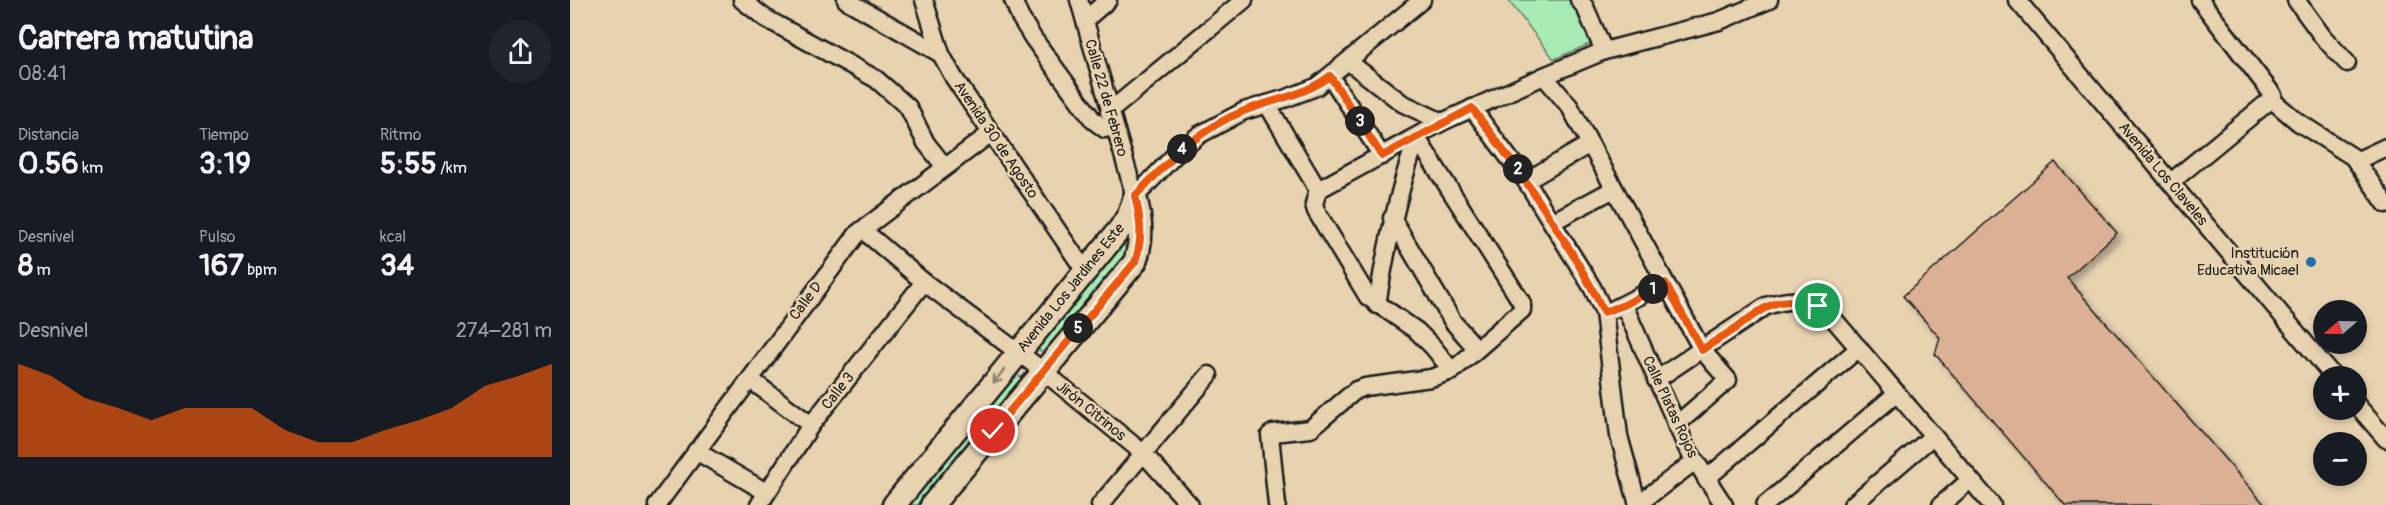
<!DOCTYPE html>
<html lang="es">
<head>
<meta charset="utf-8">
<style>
	:root { --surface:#171b24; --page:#20242c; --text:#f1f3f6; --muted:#9ea1a6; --accent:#ea580c }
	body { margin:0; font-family:Pangolin,sans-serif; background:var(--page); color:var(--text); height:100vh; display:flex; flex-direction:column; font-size:22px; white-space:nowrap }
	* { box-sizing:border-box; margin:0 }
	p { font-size:20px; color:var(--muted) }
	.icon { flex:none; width:33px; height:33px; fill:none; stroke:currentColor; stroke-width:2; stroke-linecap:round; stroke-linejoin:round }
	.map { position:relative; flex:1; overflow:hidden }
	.sheet { display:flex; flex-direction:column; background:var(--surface); width:570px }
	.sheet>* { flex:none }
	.needle { width:39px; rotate:250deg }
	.fabs { position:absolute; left:1743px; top:300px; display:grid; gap:12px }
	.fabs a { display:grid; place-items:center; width:54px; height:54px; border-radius:50%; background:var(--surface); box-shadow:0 3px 9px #0003; font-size:30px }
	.pin { position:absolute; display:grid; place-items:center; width:51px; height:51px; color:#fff; margin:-26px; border:3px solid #fff; border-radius:50%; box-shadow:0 2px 6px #0007 }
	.km { position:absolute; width:30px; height:30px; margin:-15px; border-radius:50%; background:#222; color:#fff; font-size:16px; line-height:30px; text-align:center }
	.round { display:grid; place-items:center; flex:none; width:63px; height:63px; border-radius:32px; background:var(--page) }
	.headline { display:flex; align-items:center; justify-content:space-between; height:102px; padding:0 18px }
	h1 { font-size:33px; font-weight:800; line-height:45px }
	.figures { display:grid; grid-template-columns:repeat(3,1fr); gap:9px; height:102px; padding:6px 18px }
	.figures div { display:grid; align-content:center }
	.figures b { font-size:30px; font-weight:800 }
	.figures small { font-size:16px; font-weight:400 }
	.figures p { font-size:16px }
	.chart { height:168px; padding:12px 18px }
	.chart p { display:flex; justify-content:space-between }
	.chart svg { width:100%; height:108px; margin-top:6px; fill:var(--accent); opacity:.7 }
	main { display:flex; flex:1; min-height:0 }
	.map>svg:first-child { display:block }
	.green { fill:#a8ebb5; stroke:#628468; stroke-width:1.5 }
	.building { fill:#dbb095; stroke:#1c1c1c; stroke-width:1.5; filter:url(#shadow) }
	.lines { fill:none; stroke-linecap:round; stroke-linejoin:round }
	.street-casing { stroke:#1c1c1c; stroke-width:21 }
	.secondary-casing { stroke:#1c1c1c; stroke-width:27 }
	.street { stroke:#e8d3b1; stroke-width:16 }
	.secondary { stroke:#e8d3b1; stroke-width:22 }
	.oneway { stroke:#8c816e }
	.route-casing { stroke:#fff; stroke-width:12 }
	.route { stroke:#ea580c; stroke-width:8 }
	.poi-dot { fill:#1f6fb2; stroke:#e8d3b1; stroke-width:2 }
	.labels { text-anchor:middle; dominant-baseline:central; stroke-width:5; stroke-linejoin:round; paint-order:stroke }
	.street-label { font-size:15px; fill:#1c1c1c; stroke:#e8d3b1 }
	.poi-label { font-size:15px; fill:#1c1c1c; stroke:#e8d3b1; text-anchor:end }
</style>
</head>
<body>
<main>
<section class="sheet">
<div class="headline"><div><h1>Carrera matutina</h1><p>08:41</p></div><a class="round"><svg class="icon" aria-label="share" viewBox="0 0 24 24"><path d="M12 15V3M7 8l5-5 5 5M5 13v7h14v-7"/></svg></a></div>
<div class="figures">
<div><p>Distancia</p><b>0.56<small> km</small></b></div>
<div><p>Tiempo</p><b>3:19</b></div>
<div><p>Ritmo</p><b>5:55<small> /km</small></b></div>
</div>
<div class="figures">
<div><p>Desnivel</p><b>8<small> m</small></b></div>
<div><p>Pulso</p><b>167<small> bpm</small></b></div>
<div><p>kcal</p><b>34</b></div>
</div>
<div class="chart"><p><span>Desnivel</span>274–281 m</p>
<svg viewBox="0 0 160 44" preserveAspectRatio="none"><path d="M0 44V6L10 11L20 20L30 24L40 29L50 24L60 24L70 24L80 33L90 38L100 38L110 33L120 29L130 24L140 15L150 11L160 6V44z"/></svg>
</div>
</section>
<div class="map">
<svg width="1816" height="505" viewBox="0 0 1816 505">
	<defs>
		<filter id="shadow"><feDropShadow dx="5.5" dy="5.5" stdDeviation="3" flood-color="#0004"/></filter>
	</defs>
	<rect width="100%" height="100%" fill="#e8d3b1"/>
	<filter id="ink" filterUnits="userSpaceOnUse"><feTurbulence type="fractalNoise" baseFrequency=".0167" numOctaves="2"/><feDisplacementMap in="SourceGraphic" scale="12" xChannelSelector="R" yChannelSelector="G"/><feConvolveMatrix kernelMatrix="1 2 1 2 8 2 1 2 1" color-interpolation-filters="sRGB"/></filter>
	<g filter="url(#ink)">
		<g class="green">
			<polygon points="938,0 1004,0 1027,41 984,59"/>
			<polygon points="547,244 553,244 559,251 558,258 478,352 474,354 466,347"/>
			<polygon points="440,371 447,374 453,380 355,505 331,505"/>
		</g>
		<polygon class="building" points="1485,162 1547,233 1497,278 1695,505 1495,505 1365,354 1370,338 1333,296"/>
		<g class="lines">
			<g class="street-casing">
				<g id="street">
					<polyline points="172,0 195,18 306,79 338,107 356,143 375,167"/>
					<polyline points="276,0 371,54"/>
					<polyline points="354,0 371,54 384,78 515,271"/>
					<polyline points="443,0 450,17 463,38 523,120 535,129 544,126"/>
					<polyline points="509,0 565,197 604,156 629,135 674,111 717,98 746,87 852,0"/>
					<polyline points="1009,0 1015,7 1034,51"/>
					<polyline points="1447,0 1763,376"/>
					<polyline points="1726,0 1753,37 1777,63"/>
					<polyline points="515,20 538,0"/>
					<polyline points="779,62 832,103 872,122"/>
					<polyline points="760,76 812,156"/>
					<polyline points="974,76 1000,107 1132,350 1158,380 1106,425"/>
					<polyline points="1702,100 1728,122 1783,157 1816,204"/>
					<polyline points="697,104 748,190"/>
					<polyline points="902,108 956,181 1022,287 1034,312 1049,436 1068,505"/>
					<polyline points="539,112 674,0"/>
					<polyline points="1786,161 1816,147"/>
					<polyline points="956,181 1020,144"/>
					<polyline points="1601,182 1703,98 1703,95 1630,0"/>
					<polyline points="822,218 883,322 906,348"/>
					<polyline points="982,222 1044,189"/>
					<polyline points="301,237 354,282 473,371 573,453 620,505"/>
					<path d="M807,305C816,248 827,193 847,138"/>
					<polyline points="1054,305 1117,448 1154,505"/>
					<polyline points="1044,309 1095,283"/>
					<polyline points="882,371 863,347 847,331 798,297 746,211 744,204 748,190 872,122 974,76 1034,51 1149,21 1199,0"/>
					<polyline points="181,380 241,425"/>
					<path d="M1086,380L1196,306C1225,297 1238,299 1262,317L1422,505"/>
					<polyline points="1786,404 1816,439"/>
					<polyline points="126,451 196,492"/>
					<polyline points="1136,479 1289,348"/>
					<polyline points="1068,504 1125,461"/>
					<polyline points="87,505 288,233 421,133"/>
					<polyline points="189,505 241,425 354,282"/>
					<polyline points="530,505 639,375"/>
					<polyline points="707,505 700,435 703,433 740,429 786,390 795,387 861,378 882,371 952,310 952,303 847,138"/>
					<polyline points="1195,505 1327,393"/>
					<polyline points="1282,505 1363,436"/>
					<polyline points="1371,505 1400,480"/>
				</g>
			</g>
			<g class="secondary-casing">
				<g id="secondary">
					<polyline points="324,505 550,229 559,215 565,197"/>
					<path d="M362,505L565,262C573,239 571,220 565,197"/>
				</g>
			</g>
			<use href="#street" class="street"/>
			<use href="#secondary" class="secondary"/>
		</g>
		<defs><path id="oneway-shaft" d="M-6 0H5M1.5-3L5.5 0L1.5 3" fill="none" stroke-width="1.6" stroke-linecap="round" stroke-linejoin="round" transform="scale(1.5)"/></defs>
		<use class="oneway" href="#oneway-shaft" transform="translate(429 376) rotate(129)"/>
	</g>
	<g class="lines" filter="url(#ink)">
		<g class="route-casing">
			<path id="route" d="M423,431L565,262C573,239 571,220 565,196C597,163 629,128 674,111C704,99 734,96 760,76L812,156L902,108C951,173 998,239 1034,312L1054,305L1095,283L1132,350C1143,342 1156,335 1167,327C1196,306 1211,293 1248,306"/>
		</g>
		<use href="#route" class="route"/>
	</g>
	<circle class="poi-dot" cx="1741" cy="262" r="6"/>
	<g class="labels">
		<g class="street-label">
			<text transform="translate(536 98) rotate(74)">Calle 22 de Febrero</text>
			<text transform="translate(426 140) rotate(56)">Avenida 30 de Agosto</text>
			<text transform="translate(1593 174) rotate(50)">Avenida Los Claveles</text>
			<text transform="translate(501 288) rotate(-51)">Avenida Los Jardines Este</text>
			<text transform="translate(236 301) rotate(-53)">Calle D</text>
			<text transform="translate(268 391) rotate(-52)">Calle 3</text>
			<text transform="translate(1100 407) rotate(65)">Calle Platas Rojos</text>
			<text transform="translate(521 411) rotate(39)">Jirón Citrinos</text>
		</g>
		<g class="poi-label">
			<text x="1729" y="253">Institución<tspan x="1729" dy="17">Educativa Micael</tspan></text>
		</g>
	</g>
</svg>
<div class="fabs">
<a><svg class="needle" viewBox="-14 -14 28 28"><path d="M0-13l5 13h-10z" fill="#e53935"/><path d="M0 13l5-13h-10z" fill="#9ea1a6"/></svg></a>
<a>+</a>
<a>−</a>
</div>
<div class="pin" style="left:1248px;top:306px;background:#1e9e55"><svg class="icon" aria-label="arrive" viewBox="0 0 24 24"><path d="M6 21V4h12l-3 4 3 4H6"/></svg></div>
<div class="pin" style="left:423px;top:431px;background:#d93025"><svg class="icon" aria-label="check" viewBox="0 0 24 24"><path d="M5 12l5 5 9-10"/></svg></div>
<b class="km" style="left:1083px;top:289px">1</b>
<b class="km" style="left:948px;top:169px">2</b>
<b class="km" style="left:790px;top:121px">3</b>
<b class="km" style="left:612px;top:149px">4</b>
<b class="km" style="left:508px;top:328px">5</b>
</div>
</main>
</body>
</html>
